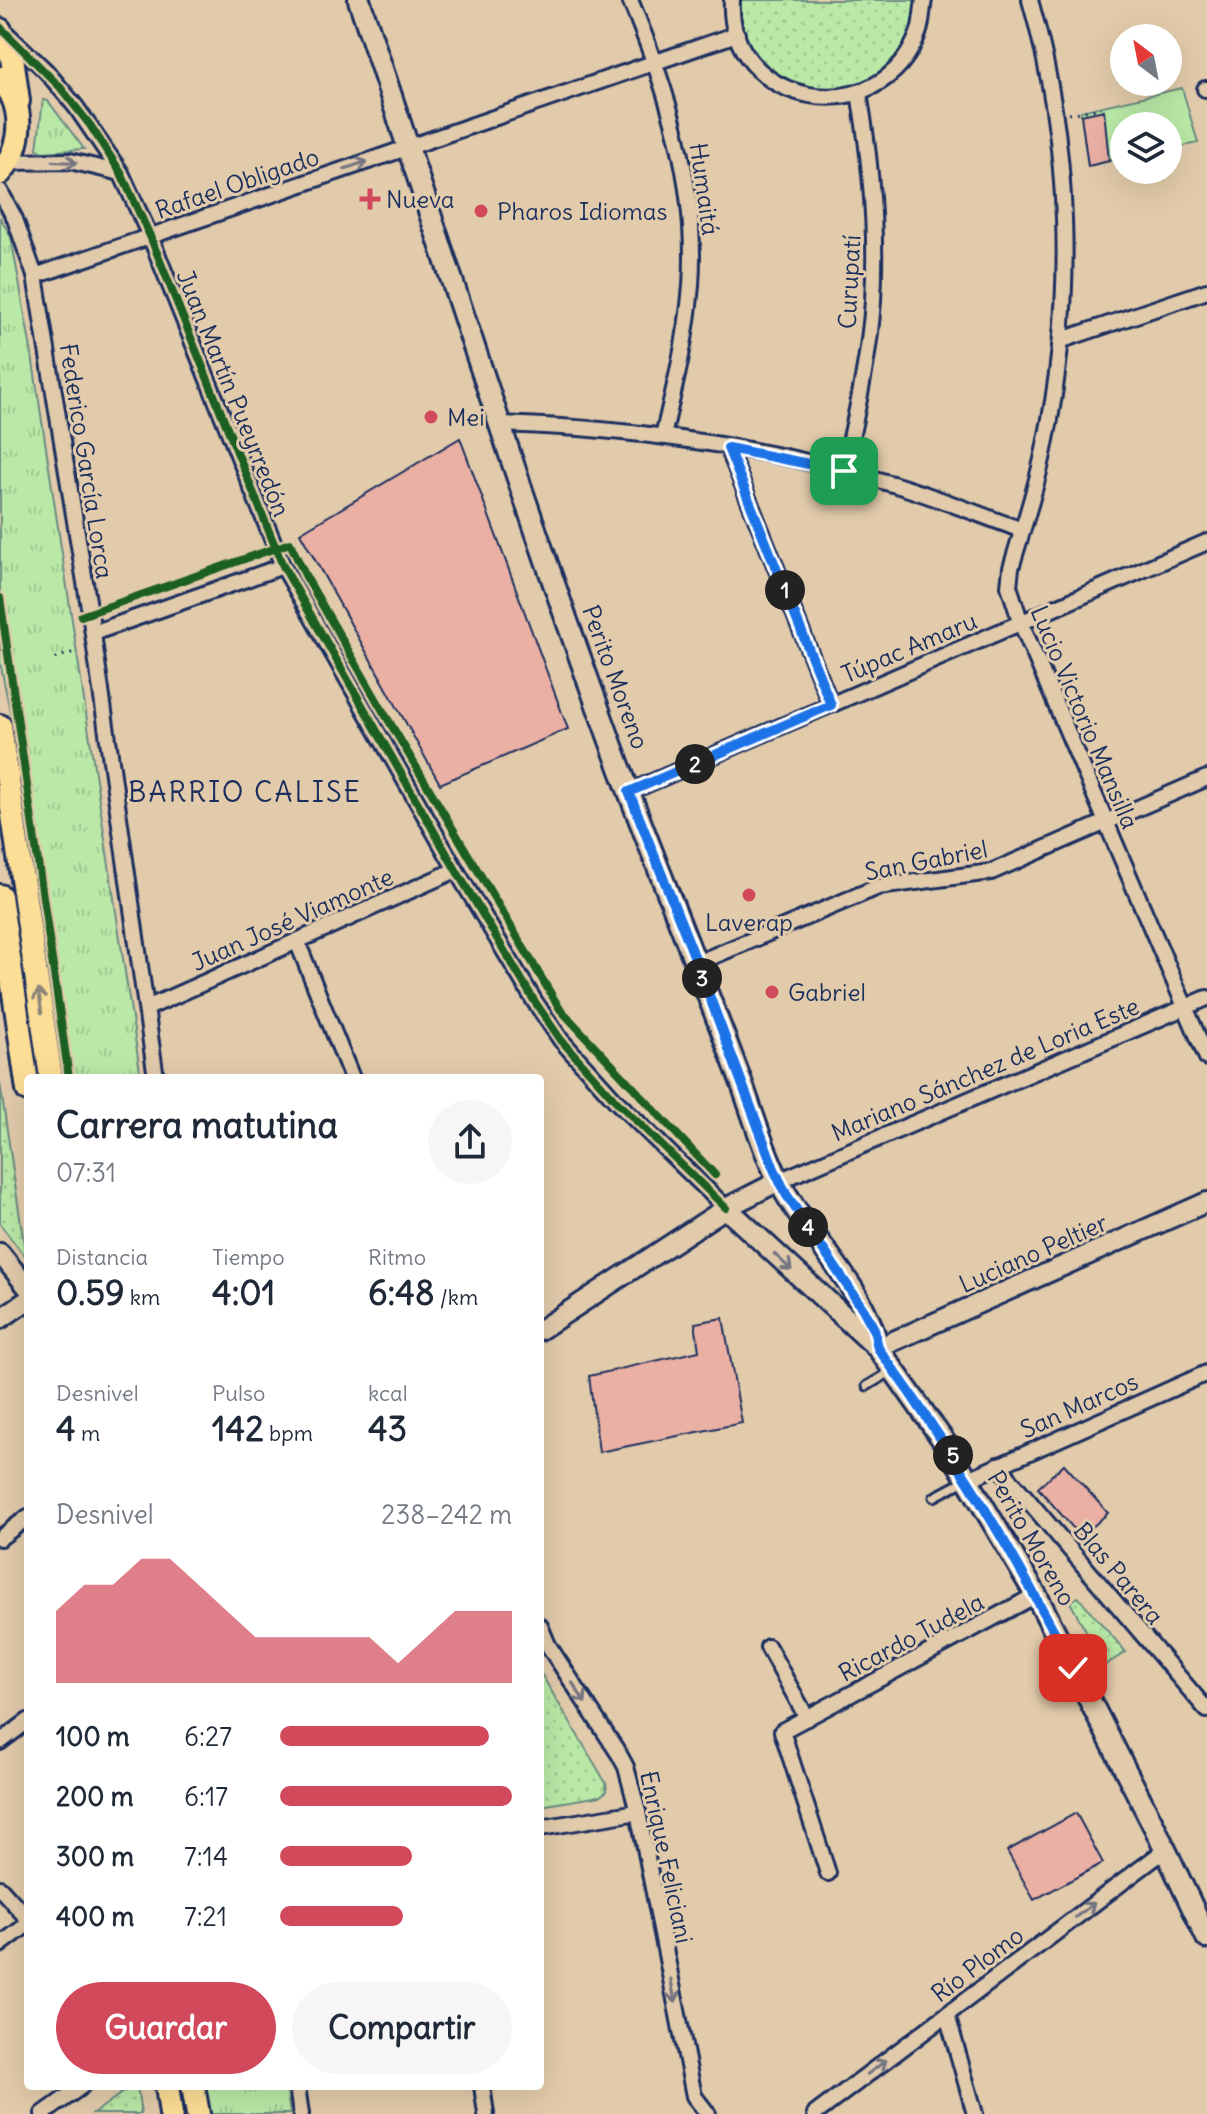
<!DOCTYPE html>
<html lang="es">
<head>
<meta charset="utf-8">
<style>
	:root { --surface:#fff; --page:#f6f6f7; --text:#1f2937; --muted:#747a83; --accent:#d1495b }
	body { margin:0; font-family:Delius,sans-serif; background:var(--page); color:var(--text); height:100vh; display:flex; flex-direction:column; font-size:30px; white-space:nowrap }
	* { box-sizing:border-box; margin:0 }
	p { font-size:26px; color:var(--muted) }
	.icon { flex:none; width:44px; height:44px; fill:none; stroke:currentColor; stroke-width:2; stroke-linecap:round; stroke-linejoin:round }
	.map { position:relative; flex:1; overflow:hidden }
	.side { position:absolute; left:24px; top:1074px; width:520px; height:1016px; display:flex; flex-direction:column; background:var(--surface); border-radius:8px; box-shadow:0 8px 32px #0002 }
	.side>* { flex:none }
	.needle { width:52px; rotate:328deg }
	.tools { position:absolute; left:1110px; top:24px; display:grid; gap:16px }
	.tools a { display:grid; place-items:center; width:72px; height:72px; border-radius:50%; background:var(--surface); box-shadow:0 8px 32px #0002; font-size:40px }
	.pin { position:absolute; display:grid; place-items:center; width:68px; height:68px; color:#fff; margin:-34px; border-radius:16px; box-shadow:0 4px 12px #0006 }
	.km { position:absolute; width:40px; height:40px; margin:-20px; border-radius:50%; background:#222; color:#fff; font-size:22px; line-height:40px; text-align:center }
	.round { display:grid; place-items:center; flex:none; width:84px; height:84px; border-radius:42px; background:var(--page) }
	.overview { display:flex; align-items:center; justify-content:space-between; height:136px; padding:0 32px }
	h1 { font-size:36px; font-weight:700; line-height:60px }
	.stats { display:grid; grid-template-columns:repeat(3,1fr); gap:12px; height:136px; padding:8px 32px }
	.stats div { display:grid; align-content:center }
	.stats b { font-size:34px; font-weight:700 }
	.stats small { font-size:22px; font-weight:400 }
	.stats p { font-size:22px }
	.chart { height:224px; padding:16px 32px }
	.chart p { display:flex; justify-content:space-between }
	.chart svg { width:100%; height:144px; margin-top:8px; fill:var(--accent); opacity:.7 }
	.cta { display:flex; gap:16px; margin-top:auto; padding:16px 32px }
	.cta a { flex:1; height:92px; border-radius:48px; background:var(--accent); color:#fff; font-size:32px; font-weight:700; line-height:92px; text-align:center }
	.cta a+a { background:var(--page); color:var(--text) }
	ul { padding:0 32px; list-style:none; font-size:26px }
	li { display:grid; grid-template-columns:128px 96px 1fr; align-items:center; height:60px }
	li i { height:20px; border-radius:10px; background:var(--accent) }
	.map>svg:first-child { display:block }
	.grass { fill:url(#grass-tufts); stroke:#6a8c82; stroke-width:2 }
	.park { fill:url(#park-dots); stroke:#6a8c82; stroke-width:2 }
	.garden { fill:#bae9a7; stroke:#6a8c82; stroke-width:2 }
	.building { fill:#eab0a3; stroke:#1b2f5e; stroke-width:2 }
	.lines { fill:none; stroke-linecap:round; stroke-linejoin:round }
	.service-casing { stroke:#1b2f5e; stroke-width:13 }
	.minor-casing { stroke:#1b2f5e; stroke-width:20 }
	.tertiary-casing { stroke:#1b2f5e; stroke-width:24 }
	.secondary-casing { stroke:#1b2f5e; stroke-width:26 }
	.primary-casing { stroke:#1b2f5e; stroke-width:28 }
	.path { stroke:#1b2f5e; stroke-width:3; stroke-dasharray:2 6; stroke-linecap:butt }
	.service { stroke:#e2cbab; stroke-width:7 }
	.minor { stroke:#e2cbab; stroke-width:14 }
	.tertiary { stroke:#e2cbab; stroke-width:18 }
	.secondary { stroke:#e2cbab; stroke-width:20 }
	.primary { stroke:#fdde96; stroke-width:22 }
	.cycleway-casing { stroke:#e2cbab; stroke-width:13 }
	.cycleway { stroke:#1b5e20; stroke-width:8 }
	.oneway { stroke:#757581 }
	.oneway2 { stroke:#8c867a }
	.route-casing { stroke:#fff; stroke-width:16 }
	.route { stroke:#1a73e8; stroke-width:10 }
	.poi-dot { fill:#d1495b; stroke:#e2cbab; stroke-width:3 }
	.labels { text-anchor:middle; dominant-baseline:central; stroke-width:6; stroke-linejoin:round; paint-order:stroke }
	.street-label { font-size:24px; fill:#1b2f5e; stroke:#e2cbab }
	.poi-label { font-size:24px; fill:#1b2f5e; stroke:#e2cbab; text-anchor:start }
	.quarter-label { font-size:28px; letter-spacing:2px; fill:#1b2f5e; stroke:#e2cbab }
</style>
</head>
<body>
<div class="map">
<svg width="1207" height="2114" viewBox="0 0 1207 2114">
	<defs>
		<pattern id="grass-tufts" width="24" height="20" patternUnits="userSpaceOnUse" patternTransform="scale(2)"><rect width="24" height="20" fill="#bae9a7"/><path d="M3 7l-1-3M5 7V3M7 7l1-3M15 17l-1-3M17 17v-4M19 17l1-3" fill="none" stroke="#9fc892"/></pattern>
		<pattern id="park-dots" width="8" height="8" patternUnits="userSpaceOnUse" patternTransform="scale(2)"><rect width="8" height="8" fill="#bae9a7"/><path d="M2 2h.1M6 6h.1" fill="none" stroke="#9fc892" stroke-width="1.8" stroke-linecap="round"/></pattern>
	</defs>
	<rect width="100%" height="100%" fill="#e2cbab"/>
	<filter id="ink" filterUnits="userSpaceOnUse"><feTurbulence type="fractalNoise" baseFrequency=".0125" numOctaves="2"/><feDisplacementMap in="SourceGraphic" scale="16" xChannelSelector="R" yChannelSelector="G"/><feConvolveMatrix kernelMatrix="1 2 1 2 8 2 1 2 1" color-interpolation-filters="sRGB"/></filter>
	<g filter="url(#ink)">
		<g class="grass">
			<polygon points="43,100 48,101 84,149 43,152 37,149"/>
			<polygon points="0,217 11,237 32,355 141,1078 65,1078 42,906 12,721 0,662"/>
			<polygon points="201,2086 286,2086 290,2114 205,2114"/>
		</g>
		<g class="park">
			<polygon points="732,0 924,0 907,57 859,93 800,94 751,61"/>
			<polygon points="0,1083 26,1258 0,1224"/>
			<polygon points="1078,1597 1126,1652 1105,1665 1070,1602"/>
			<polygon points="540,1672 606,1783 607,1791 600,1796 540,1806"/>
			<polygon points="131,2086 137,2086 141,2114 93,2114"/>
		</g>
		<polygon class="garden" points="1182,88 1198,143 1168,149 1168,126 1124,126 1124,158 1088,166 1081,111"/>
		<g class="building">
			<polygon points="1104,110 1109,161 1088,166 1081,115"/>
			<polygon points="460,438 568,729 440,784 300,533"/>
			<polygon points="723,1318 742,1423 599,1452 589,1376 699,1351 695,1323"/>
			<polygon points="1064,1464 1108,1513 1081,1537 1038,1488"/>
			<polygon points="1076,1813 1103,1863 1034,1900 1007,1851"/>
		</g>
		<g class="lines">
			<g class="service-casing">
				<g id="service">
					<polyline points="867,1386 892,1371"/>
					<polyline points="934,1497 964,1481"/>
				</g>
			</g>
			<g class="minor-casing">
				<g id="minor">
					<path d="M630,0C668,90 698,186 691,285C687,337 675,386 663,436"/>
					<path d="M732,0C726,106 882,137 919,31C922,21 922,10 924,0"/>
					<path d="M1030,0C1071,142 1075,301 1045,445C1037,487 1023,527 1011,568L1009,586L1021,623L1207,1058"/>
					<polyline points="7,34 46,71 76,107 121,173 150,236 283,566 456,870 535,1002 561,1040 616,1101 726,1208"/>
					<polyline points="1205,89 1207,89"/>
					<polyline points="9,162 70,161 121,173"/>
					<polyline points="0,191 15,219 35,276 90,613 156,1078"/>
					<polyline points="35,276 737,34"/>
					<polyline points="1062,340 1207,291"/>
					<path d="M499,424C633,428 768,447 896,485C939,498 980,515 1022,530"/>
					<polyline points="728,448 831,705"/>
					<path d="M844,471C856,415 869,359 873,301C877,231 871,162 859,93"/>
					<polyline points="93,633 283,566"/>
					<polyline points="629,792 1207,542"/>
					<polyline points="297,941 352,1078"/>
					<polyline points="697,963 878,887 991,872 1207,778"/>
					<polyline points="147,1008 456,870"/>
					<polyline points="779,1181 1207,998"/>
					<polyline points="998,1465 1207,1710"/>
					<polyline points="969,1479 1207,1373"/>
					<polyline points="0,1538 28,1517"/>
					<polyline points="540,1626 548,1645 619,1754 626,1767 638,1812 694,2096 708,2114"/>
					<polyline points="768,1647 807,1718"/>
					<polyline points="0,1742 28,1721"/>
					<polyline points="540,1828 638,1812"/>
					<polyline points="828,1873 782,1731 1036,1595"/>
					<polyline points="0,1888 28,1919"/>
					<polyline points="0,1945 28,1924"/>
					<polyline points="947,2015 975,2114"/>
					<polyline points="297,2086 301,2114"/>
					<polyline points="482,2086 486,2114"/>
					<polyline points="43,2114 82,2086"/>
					<polyline points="815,2114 1165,1850"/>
				</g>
			</g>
			<g class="tertiary-casing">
				<g id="tertiary">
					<polyline points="0,1253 28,1288"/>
					<polyline points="0,1319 28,1300"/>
					<polyline points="540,1330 726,1208 779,1181"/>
					<polyline points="878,1348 1207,1202"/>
				</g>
			</g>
			<g class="secondary-casing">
				<g id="secondary">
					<path d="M359,0C448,264 531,531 629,792C666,890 706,987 742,1084C755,1121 766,1159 785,1192C815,1244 865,1289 878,1348"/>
					<polyline points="726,1208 878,1348 950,1450 1036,1595 1155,1828 1207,1938"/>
				</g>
			</g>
			<g class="primary-casing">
				<g id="primary">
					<polyline points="0,30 12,57 18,101"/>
					<path d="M0,78C25,105 24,145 0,173"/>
					<polyline points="0,726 51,1078"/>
					<polyline points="0,896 28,1090"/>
					<polyline points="167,2086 171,2114"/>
					<polyline points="193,2086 198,2114"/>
				</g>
			</g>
			<g class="path">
				<polyline points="1069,114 1101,108"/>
				<polyline points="55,658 78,651"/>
			</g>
			<use href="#service" class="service"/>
			<use href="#minor" class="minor"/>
			<use href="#tertiary" class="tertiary"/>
			<use href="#secondary" class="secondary"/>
			<use href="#primary" class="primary"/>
			<g class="cycleway-casing">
				<g id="cycleway">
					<polyline points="0,27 60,87 90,125 121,173 150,236 283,566 456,870 535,1002 561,1040 616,1101 726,1208"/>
					<polyline points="0,598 69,1078"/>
					<polyline points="81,616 290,543 305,575 383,711 560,1009 715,1175"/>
				</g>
			</g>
			<use href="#cycleway" class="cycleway"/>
		</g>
		<defs><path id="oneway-shaft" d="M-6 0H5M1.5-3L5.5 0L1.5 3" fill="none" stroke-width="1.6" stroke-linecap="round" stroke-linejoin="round" transform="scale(2)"/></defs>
		<g class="oneway">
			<use href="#oneway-shaft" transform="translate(65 162) rotate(3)"/>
			<use href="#oneway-shaft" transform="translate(356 165) rotate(-19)"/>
			<use href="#oneway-shaft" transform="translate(783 1262) rotate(43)"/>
			<use href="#oneway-shaft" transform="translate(579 1693) rotate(57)"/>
			<use href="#oneway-shaft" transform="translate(1085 1910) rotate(-37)"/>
			<use href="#oneway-shaft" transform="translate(673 1991) rotate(79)"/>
			<use href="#oneway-shaft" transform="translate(877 2067) rotate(-37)"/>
		</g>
		<use class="oneway2" href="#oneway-shaft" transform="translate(40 1001) rotate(-98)"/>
	</g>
	<g class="lines" filter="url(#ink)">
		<g class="route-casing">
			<path id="route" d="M844,471L728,448L831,705L629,792L697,963L774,1169L786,1194L863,1309L874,1329L878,1348C952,1449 1016,1556 1073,1668"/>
		</g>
		<use href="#route" class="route"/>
	</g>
	<g class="poi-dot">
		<path d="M366 187h8v8h8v8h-8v8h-8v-8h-8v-8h8z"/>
		<circle cx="481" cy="211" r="8"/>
		<circle cx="431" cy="417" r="8"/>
		<circle cx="749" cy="895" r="8"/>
		<circle cx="772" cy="992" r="8"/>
	</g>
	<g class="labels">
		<g class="street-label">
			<text transform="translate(237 183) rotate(-19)">Rafael Obligado</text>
			<text transform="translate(705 189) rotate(82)">Humaitá</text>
			<text transform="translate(849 282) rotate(-87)">Curupatí</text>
			<text transform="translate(234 393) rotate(68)">Juan Martín Pueyrredón</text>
			<text transform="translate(87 461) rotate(81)">Federico García Lorca</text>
			<text transform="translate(909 647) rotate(-23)">Túpac Amaru</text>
			<text transform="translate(616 677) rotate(70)">Perito Moreno</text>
			<text transform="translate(1085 717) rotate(67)">Lucio Victorio Mansilla</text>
			<text transform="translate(926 860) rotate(-11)">San Gabriel</text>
			<text transform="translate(292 919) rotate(-24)">Juan José Viamonte</text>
			<text transform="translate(985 1069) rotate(-23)">Mariano Sánchez de Loria Este</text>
			<text transform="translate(1033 1253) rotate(-24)">Luciano Peltier</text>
			<text transform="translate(1079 1405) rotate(-24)">San Marcos</text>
			<text transform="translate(1032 1538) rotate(60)">Perito Moreno</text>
			<text transform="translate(1119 1573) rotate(50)">Blas Parera</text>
			<text transform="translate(911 1637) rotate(-28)">Ricardo Tudela</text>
			<text transform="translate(667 1857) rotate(78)">Enrique Feliciani</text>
			<text transform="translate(977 1964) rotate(-37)">Río Plomo</text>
		</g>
		<g class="poi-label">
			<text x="386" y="199">Nueva</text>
			<text x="497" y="211">Pharos Idiomas</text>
			<text x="447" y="417">Mei</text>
			<text x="749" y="922" text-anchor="middle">Laverap</text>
			<text x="788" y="992">Gabriel</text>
		</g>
		<g class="quarter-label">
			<text x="245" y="792">BARRIO CALISE</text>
		</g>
	</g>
</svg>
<div class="tools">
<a><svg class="needle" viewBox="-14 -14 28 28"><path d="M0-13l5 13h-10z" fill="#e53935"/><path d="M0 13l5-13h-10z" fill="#747a83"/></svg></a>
<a><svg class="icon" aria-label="layers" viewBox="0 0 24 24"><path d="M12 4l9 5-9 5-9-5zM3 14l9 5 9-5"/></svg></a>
</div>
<div class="pin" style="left:844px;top:471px;background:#1e9e55"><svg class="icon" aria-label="arrive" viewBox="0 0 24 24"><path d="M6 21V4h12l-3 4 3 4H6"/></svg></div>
<div class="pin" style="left:1073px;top:1668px;background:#d93025"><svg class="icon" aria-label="check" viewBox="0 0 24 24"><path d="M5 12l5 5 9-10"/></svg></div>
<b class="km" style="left:785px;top:590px">1</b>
<b class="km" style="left:695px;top:764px">2</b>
<b class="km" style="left:702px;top:978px">3</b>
<b class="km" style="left:808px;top:1227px">4</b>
<b class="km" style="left:953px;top:1455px">5</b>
<section class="side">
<div class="overview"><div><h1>Carrera matutina</h1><p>07:31</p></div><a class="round"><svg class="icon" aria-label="share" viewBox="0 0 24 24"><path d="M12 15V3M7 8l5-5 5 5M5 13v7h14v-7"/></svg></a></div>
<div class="stats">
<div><p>Distancia</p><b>0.59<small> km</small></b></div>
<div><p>Tiempo</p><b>4:01</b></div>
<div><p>Ritmo</p><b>6:48<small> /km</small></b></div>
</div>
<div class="stats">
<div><p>Desnivel</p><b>4<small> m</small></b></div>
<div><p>Pulso</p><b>142<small> bpm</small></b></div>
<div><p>kcal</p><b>43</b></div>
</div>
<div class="chart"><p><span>Desnivel</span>238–242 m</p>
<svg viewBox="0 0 160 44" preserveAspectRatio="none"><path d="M0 44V22L10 14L20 14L30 6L40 6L50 14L60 22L70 30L80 30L90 30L100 30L110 30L120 38L130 30L140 22L150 22L160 22V44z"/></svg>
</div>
<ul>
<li><b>100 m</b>6:27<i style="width:90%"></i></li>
<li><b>200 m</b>6:17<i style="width:100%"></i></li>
<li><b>300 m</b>7:14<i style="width:57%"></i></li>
<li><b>400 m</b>7:21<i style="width:53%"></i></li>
</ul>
<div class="cta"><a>Guardar</a><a>Compartir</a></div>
</section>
</div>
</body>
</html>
